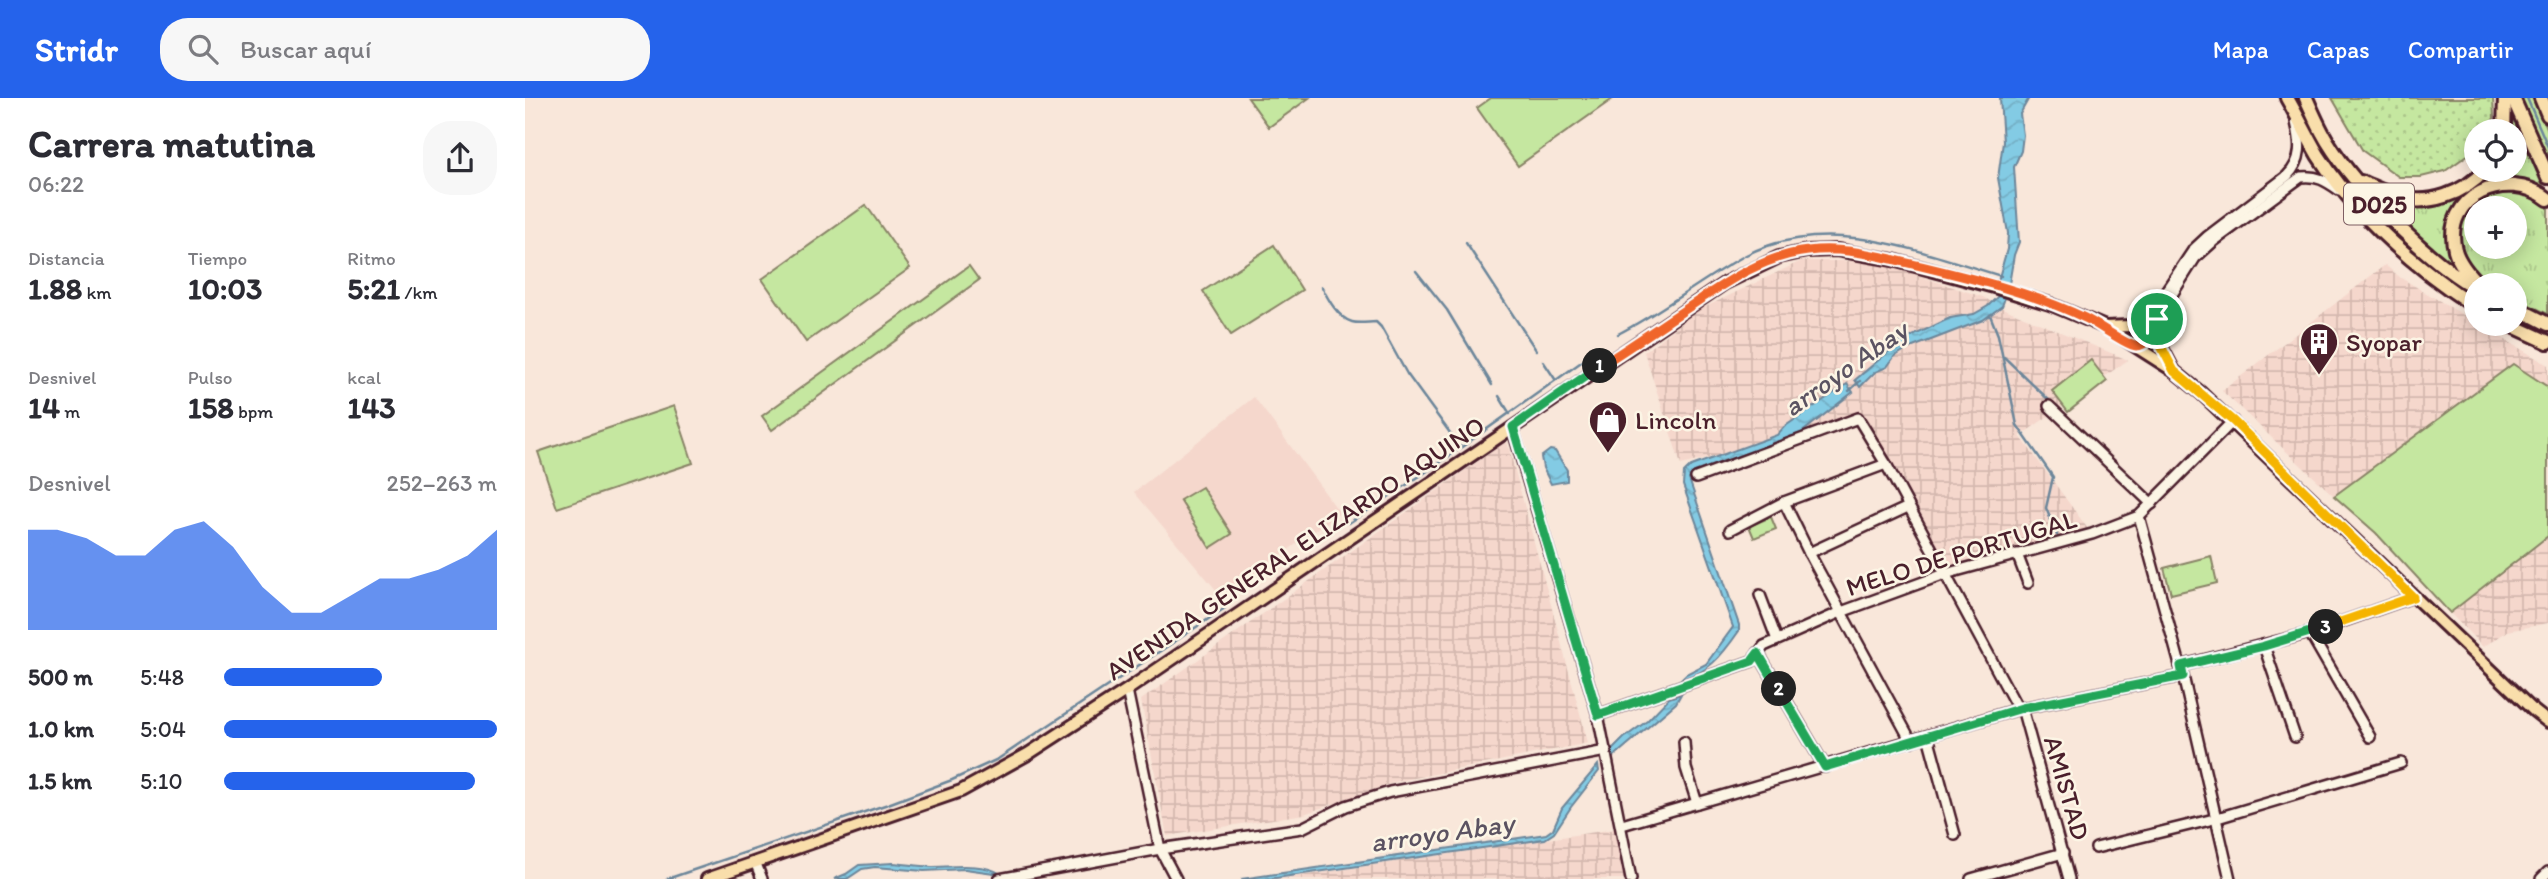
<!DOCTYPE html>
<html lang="es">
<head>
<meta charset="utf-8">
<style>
	:root { --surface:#fff; --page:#f7f7f7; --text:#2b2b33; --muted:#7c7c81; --accent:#2563eb }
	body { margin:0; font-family:Itim,sans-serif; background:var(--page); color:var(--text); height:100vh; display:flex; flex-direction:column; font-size:26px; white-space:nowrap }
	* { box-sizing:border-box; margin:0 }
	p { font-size:23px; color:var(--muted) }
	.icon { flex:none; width:38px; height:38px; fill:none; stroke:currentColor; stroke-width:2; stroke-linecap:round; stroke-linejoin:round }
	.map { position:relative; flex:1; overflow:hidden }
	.sheet { display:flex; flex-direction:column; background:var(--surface); width:525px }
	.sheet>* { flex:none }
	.fabs { position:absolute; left:1939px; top:21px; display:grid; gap:14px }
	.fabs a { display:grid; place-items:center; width:63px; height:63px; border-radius:50%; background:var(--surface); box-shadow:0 4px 18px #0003; font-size:35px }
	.pin { position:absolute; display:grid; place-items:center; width:60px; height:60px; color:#fff; margin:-30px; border:4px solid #fff; border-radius:50%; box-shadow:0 2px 7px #0007 }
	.km { position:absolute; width:35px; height:35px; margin:-18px; border-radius:50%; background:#222; color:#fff; font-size:19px; line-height:35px; text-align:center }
	.round { display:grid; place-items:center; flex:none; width:74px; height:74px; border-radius:28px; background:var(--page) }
	.headline { display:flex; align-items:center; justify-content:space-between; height:119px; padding:0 28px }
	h1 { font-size:38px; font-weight:700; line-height:52px }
	.figures { display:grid; grid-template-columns:repeat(3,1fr); gap:10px; height:119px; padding:7px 28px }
	.figures div { display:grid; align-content:center }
	.figures b { font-size:30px; font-weight:700 }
	.figures small { font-size:19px; font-weight:400 }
	.figures p { font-size:19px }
	.chart { height:196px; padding:14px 28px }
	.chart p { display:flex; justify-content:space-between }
	.chart svg { width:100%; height:126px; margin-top:7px; fill:var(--accent); opacity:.7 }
	ul { padding:0 28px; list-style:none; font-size:23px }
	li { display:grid; grid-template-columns:112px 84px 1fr; align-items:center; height:52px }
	li i { height:18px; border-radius:9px; background:var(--accent) }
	header { display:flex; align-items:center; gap:42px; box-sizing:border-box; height:98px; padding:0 35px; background:var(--accent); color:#fff }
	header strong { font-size:33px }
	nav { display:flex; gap:38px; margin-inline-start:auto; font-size:24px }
	.search { width:490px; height:63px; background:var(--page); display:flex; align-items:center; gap:18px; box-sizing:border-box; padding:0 24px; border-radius:28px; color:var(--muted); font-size:26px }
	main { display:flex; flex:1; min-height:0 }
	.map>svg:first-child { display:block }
	.built { fill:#f5d7cc }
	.industrial { fill:url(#industrial-grid) }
	.grass { fill:url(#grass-tufts); stroke:#888366; stroke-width:2; fill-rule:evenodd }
	.park { fill:url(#park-dots); stroke:#888366; stroke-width:2 }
	.garden { fill:#c5e7a0; stroke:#888366; stroke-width:2 }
	.water { fill:url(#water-waves); stroke:#6c869a; stroke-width:2 }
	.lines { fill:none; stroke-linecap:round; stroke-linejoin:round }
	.stream { stroke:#6c869a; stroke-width:2.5 }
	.minor-casing { stroke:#4a1f2b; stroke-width:14 }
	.major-casing { stroke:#4a1f2b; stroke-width:16 }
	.highway-casing { stroke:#4a1f2b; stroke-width:18 }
	.minor { stroke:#fcf5e5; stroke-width:9 }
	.major { stroke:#f9deab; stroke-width:10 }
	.highway { stroke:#f9deab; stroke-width:12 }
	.split-1-casing { stroke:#fff; stroke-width:14 }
	.split-2-casing { stroke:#fff; stroke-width:14 }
	.split-3-casing { stroke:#fff; stroke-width:14 }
	.split-4-casing { stroke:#fff; stroke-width:14 }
	.split-1 { stroke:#f0652b; stroke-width:9 }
	.split-2 { stroke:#22a559; stroke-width:9 }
	.split-3 { stroke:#22a559; stroke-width:9 }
	.split-4 { stroke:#f5b400; stroke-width:9 }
	.labels { text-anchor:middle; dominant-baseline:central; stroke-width:5; stroke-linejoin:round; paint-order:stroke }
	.shield { fill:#fcf5e5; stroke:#7f5f63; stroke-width:2 }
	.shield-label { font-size:24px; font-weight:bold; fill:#4a1f2b }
	.poi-label { font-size:26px; fill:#4a1f2b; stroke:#fcf5e5; text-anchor:start }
	.street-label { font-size:26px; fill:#4a1f2b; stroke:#fcf5e5 }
	.water-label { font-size:28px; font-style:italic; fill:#5b5362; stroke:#fcf5e5 }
</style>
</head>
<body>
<header>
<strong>Stridr</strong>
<div class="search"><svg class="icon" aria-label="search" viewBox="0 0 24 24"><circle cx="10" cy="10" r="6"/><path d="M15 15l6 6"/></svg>Buscar aquí</div>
<nav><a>Mapa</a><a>Capas</a><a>Compartir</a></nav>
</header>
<main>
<section class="sheet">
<div class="headline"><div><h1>Carrera matutina</h1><p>06:22</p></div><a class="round"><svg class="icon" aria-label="share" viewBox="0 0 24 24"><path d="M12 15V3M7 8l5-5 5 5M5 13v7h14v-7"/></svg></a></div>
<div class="figures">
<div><p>Distancia</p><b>1.88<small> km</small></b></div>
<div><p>Tiempo</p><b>10:03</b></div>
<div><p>Ritmo</p><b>5:21<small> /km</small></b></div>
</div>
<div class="figures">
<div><p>Desnivel</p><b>14<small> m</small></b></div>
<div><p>Pulso</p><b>158<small> bpm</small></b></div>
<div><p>kcal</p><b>143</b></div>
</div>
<div class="chart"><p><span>Desnivel</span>252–263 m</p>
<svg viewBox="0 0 160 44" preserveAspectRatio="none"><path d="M0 44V9L10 9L20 12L30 18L40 18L50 9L60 6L70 15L80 29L90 38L100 38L110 32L120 26L130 26L140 23L150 18L160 9V44z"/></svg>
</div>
<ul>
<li><b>500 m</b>5:48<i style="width:58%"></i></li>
<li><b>1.0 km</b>5:04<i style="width:100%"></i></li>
<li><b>1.5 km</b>5:10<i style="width:92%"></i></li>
</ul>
</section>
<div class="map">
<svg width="2023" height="781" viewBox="0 0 2023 781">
	<defs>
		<pattern id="industrial-grid" width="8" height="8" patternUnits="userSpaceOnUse" patternTransform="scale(1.75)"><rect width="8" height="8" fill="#f5d7cc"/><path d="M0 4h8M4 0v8" fill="none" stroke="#d4b8af"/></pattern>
		<pattern id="grass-tufts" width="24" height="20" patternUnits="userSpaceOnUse" patternTransform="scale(1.75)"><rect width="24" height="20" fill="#c5e7a0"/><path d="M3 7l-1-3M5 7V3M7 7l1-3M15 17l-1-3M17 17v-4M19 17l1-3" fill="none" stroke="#abc68a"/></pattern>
		<pattern id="park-dots" width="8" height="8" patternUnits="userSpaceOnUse" patternTransform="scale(1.75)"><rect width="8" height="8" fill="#c5e7a0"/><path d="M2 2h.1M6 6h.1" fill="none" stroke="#abc68a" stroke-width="1.8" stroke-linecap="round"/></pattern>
		<pattern id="water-waves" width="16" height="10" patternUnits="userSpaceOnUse" patternTransform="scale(1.75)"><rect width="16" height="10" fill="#83cbe4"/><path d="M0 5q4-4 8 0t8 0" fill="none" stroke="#73aec4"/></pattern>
	</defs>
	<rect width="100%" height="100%" fill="#f9e7da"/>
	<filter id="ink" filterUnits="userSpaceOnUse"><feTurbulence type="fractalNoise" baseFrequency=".0143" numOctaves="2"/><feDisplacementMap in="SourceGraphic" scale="14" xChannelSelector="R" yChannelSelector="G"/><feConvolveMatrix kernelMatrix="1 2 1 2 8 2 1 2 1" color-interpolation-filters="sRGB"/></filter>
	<g filter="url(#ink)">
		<polygon class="built" points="729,299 815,415 697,499 609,394"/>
		<g class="industrial">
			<polygon points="1276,163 1349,163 1458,199 1475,209 1603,262 1495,338 1563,431 1423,468 1335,313 1254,343 1156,367 1119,254 1172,213"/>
			<polygon points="1860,167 1876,180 2023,267 2023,289 1988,266 1809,398 1697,293"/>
			<polygon points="982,343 1063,645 870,684 779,716 642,738 616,602"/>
			<polygon points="2023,438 2023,525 1983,533 1958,549 1925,515"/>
			<polygon points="1090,731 1100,781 755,781"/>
		</g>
		<g class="grass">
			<path d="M1767,0H1774L1802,50L1951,196V202C1900,168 1852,129 1815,79C1796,54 1782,27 1767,0Z"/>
			<polygon points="1993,0 2009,0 2023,32 2023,68"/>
			<polygon points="1988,21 1991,24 2018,89 1986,81 1965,85 1928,119 1932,172 1879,126 1854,99 1889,106 1961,78 1967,72 1990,72 1990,33 1985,33"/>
			<path d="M1977,93L1999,94L2023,109V216L1990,200V187C1983,187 1974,189 1967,187C1960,185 1951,176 1946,169C1930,150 1932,121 1951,104C1958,98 1968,96 1977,93ZM1951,110H1990V149H1951Z"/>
		</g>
		<polygon class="park" points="1807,0 1968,0 1969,20 1963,33 1951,33 1951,51 1920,73 1896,79 1874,79 1838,53"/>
		<g class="garden">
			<polygon points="723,0 784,0 744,29"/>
			<polygon points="966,0 1089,0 993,68 952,10"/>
			<polygon points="341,107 385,170 281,244 237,181"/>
			<polygon points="749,147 777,192 706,237 678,193"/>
			<polygon points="444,168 454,182 247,332 237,318"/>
			<polygon points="1566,262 1582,283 1543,314 1527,293"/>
			<polygon points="1988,266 2023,289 2023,438 1925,515 1851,435 1809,398"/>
			<polygon points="149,308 168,365 32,410 13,354"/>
			<polygon points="677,389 707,436 685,450 655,402"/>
			<polygon points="1246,419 1251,431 1229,440 1224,428"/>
			<polygon points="1686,458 1692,485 1646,496 1639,470"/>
		</g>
		<g class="water">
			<polygon points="1475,0 1504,0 1495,16 1498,37 1496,53 1489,69 1494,144 1489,157 1484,186 1473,183 1482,151 1483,135 1473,80 1478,44"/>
			<polygon points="1473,198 1480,200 1477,208 1458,222 1380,252 1369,259 1362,269 1350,274 1335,289 1330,282 1375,244 1425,220 1449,216 1463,208"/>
			<path d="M1322,286L1328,294L1276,335L1169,374L1164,381L1214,527V533C1196,559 1183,575 1153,584L1161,576L1181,566L1208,529L1158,387L1159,375L1166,368L1252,337L1259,329Z"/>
			<polygon points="1025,352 1030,353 1042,372 1042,383 1026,386 1018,370 1016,359"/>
			<polygon points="1156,596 1151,605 1087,660 1085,654 1099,640 1122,623 1144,600"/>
			<polygon points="1073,667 1074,673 1046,709 1029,735 1020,741 744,781 716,781 1021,736 1028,731 1037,710"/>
			<path d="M368,765C380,766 393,768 406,769C426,769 459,764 476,776L440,771L399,773L350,769L337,771L322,781H309L321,776L334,767Z"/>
		</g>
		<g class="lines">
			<g class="stream">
				<polyline points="2002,0 2023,49"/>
				<polyline points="941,145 1011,252"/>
				<polyline points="891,173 922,212 967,287"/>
				<path d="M797,189C803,201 813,220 827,224C834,226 844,224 851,224L856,229L882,276L936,350"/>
				<polyline points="1465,217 1473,237 1492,327 1528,379 1521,410 1532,437"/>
				<path d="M1093,236C1138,213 1177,181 1221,157C1303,115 1395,154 1476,178"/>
				<polyline points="1479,259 1527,305"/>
				<polyline points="1018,263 1030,281"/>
				<polyline points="1324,293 1335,283"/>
				<polyline points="974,298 985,316"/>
				<polyline points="824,425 910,368 1069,255"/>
				<polyline points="142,781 363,706 427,682 473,661 700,510"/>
			</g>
			<g class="minor-casing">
				<g id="minor">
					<path d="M1612,248L1622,243L1634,217L1670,160L1689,143L1776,79C1792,77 1801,83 1814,92"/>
					<path d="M1619,254L1614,241L1616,230L1669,151L1683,138L1762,78C1778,62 1776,45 1771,24"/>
					<polyline points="1524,308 1627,406"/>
					<polyline points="987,329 1073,617 1106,781"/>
					<polyline points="1171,380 1333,320 1361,366 1493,611"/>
					<polyline points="1259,404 1284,455 1386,643"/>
					<polyline points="1614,418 1658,578 1705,781"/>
					<polyline points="1205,432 1259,404 1361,366"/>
					<polyline points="1284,455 1383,409"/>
					<polyline points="1492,456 1503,485"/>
					<polyline points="1235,497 1252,542"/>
					<polyline points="1785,535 1845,639"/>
					<polyline points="1739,548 1770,639"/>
					<polyline points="1233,555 1300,669"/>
					<polyline points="1655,568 1785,535 1888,499"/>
					<polyline points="602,592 635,751 651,781"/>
					<polyline points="1497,610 1544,781"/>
					<polyline points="1073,617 1227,563 1239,548 1316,514 1420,476 1567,436 1614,418 1708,323"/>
					<polyline points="1403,638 1430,737"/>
					<polyline points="1159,644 1161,670 1172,705"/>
					<polyline points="1097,727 1497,610 1658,578"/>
					<polyline points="1571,750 1689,721 1876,665"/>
					<polyline points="231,766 237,781"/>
					<polyline points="474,781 635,751 777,730 821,708 865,694 1081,653"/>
					<polyline points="1446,781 1538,755"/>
					<polyline points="2016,781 2023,774"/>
				</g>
			</g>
			<g class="major-casing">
				<g id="major">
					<polyline points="1632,221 1637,250 1649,273"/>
					<polyline points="1580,229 1605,228 1623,219"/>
					<polyline points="182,781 436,693 503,656 602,592 1200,185 1254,159 1282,153 1312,152 1368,162 1469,189 1525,206 1580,229 1649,273 1676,295 2009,613 2023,624"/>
				</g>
			</g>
			<g class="highway-casing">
				<g id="highway">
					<path d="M1762,0C1773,19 1782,38 1793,57C1833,119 1890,169 1951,209"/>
					<path d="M1781,0C1786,11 1791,23 1797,34C1823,83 1903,164 1951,190"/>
					<polyline points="1988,0 2023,79"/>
					<polyline points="2016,0 2023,17"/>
					<polyline points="1979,33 1980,0"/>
					<path d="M1836,84C1848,89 1860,95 1873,99C1903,109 1940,95 1960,72"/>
					<path d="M1954,187C1944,177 1934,166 1930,152C1916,98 1982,69 2023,101"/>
					<polyline points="1990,209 2023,226"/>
					<polyline points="1984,226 2023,244"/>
				</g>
			</g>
			<use href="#minor" class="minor"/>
			<use href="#major" class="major"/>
			<use href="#highway" class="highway"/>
		</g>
	</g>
	<g class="lines" filter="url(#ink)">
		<g class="split-1-casing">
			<path id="split-1" d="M1075,268C1105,249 1134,229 1164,209C1200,185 1238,158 1283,153C1311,149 1340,155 1367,161C1431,177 1500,191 1560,220C1571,225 1603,248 1611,248C1625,248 1627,232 1632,221"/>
		</g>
		<g class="split-2-casing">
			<polyline id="split-2" points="1075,268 988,329 1073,617 1227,563 1233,555 1254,591"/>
		</g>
		<g class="split-3-casing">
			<polyline id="split-3" points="1254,591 1300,669 1497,610 1658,578 1656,568 1739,548 1801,529"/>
		</g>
		<g class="split-4-casing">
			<polyline id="split-4" points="1632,221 1637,250 1649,273 1708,323 1888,499 1801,529"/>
		</g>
		<use href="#split-1" class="split-1"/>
		<use href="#split-2" class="split-2"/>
		<use href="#split-3" class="split-3"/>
		<use href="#split-4" class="split-4"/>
	</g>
	<defs>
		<g id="building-pin" transform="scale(2.0125)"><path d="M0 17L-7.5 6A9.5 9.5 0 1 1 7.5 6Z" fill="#4a1f2b" stroke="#fcf5e5"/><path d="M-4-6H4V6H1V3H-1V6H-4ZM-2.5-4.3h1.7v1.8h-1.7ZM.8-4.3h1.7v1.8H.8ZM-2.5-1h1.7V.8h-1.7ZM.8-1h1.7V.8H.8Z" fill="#fff"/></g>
		<g id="shop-pin" transform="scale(2.0125)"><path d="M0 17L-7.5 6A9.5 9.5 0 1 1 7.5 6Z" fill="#4a1f2b" stroke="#fcf5e5"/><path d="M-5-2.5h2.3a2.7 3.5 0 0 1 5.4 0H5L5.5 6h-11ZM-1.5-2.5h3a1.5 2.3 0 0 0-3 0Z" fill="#fff"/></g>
	</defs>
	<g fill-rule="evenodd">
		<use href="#building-pin" x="1794" y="244"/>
		<use href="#shop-pin" x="1083" y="322"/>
	</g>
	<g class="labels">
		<rect class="shield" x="1819" y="85.5" width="70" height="41" rx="5"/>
		<g class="shield-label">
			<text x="1854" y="106">D025</text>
		</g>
		<g class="poi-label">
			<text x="1821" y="244">Syopar</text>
			<text x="1110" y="322">Lincoln</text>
		</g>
		<g class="street-label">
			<text transform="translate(770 450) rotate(-34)">AVENIDA GENERAL ELIZARDO AQUINO</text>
			<text transform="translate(1436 455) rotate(-17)">MELO DE PORTUGAL</text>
			<text transform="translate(1542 690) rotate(74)">AMISTAD</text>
		</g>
		<g class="water-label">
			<text transform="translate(1320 270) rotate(-35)">arroyo Abay</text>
			<text transform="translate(917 734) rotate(-8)">arroyo Abay</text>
		</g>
	</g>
</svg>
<div class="fabs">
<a><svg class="icon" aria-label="locate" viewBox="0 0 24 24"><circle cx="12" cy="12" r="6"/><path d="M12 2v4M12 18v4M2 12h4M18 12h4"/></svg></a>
<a>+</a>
<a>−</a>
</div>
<div class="pin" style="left:1632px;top:221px;background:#1e9e55"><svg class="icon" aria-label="arrive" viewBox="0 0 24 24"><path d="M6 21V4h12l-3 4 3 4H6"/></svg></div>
<b class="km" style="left:1075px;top:268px">1</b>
<b class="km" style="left:1254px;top:591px">2</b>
<b class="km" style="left:1801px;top:529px">3</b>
</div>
</main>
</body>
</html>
